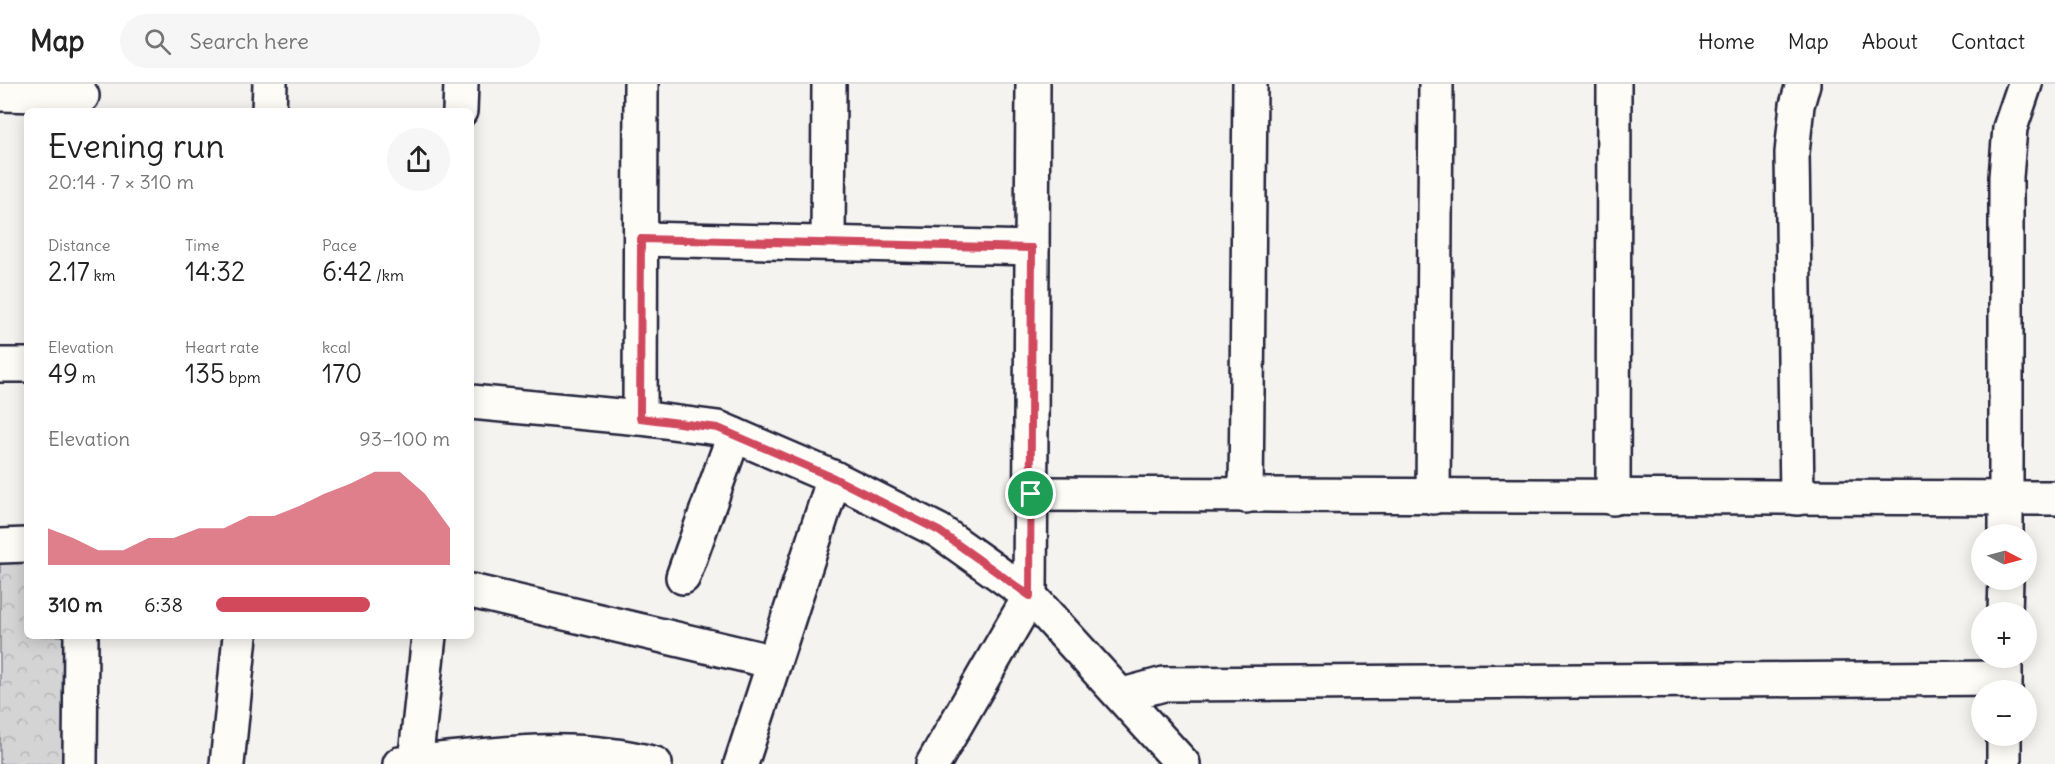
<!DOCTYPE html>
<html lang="en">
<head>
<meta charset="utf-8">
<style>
	:root { --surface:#fff; --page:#f6f6f6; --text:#222; --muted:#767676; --line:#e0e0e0; --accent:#d1495b }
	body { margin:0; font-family:Delius,sans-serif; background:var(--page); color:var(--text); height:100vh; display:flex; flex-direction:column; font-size:22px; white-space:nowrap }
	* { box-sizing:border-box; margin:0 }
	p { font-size:20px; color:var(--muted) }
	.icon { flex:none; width:33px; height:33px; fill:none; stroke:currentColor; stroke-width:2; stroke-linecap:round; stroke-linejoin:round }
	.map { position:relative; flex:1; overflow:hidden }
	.panel { position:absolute; left:24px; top:24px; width:450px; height:531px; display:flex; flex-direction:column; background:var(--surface); border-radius:9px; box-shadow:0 3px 15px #0003 }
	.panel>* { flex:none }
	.needle { width:39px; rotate:96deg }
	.controls { position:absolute; left:1971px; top:440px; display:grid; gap:12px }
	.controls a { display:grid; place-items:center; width:66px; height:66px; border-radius:50%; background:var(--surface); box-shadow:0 3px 15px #0003; font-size:30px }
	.pin { position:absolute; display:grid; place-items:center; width:51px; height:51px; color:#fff; margin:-26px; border:3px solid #fff; border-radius:50%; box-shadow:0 2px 6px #0007 }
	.round { display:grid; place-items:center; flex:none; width:63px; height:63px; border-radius:32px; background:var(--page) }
	.head { display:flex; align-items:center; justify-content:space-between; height:102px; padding:0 24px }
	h1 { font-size:33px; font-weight:600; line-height:45px }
	.figures { display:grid; grid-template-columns:repeat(3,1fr); gap:9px; height:102px; padding:6px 24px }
	.figures div { display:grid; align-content:center }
	.figures b { font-size:26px; font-weight:600 }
	.figures small { font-size:16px; font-weight:400 }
	.figures p { font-size:16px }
	.chart { height:168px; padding:12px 24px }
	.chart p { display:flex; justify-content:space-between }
	.chart svg { width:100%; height:108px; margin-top:6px; fill:var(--accent); opacity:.7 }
	ul { padding:0 24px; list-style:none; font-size:20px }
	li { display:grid; grid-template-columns:96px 72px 1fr; align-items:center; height:45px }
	li i { height:15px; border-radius:8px; background:var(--accent) }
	header { display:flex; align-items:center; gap:36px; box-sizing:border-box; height:84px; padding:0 30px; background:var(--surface); border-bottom:2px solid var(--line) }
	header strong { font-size:28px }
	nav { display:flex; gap:33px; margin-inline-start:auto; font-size:21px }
	.search { width:420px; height:54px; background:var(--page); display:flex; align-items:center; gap:15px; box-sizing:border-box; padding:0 21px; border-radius:33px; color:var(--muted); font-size:22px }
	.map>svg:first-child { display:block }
	.park { fill:url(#park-crowns); stroke:#7c7b88; stroke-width:1.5 }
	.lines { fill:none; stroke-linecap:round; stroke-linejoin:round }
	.minor-casing { stroke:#22223b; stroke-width:38 }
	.tertiary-casing { stroke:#22223b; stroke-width:38 }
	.minor { stroke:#fdfcf7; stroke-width:33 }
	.tertiary { stroke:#fdfcf7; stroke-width:33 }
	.route-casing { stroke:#fff; stroke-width:12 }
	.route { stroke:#d1495b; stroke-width:8 }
</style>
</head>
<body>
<header>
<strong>Map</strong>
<div class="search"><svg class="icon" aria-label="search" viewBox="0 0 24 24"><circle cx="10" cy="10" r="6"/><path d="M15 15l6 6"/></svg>Search here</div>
<nav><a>Home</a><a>Map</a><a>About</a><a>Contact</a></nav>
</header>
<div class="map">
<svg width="2055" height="680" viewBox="0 0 2055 680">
	<defs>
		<pattern id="park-crowns" width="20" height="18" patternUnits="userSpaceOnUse" patternTransform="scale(1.5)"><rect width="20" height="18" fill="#d5d4d5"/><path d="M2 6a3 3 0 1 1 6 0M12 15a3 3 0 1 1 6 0" fill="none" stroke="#b7b6b8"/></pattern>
	</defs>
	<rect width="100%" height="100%" fill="#f4f3ef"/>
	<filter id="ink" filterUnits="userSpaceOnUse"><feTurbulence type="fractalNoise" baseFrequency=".0167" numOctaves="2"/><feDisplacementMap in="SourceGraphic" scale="12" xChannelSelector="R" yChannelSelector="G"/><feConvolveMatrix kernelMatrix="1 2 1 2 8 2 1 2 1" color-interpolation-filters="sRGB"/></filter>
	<g filter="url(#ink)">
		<polygon class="park" points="27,461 27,552 81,552 80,680 0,680 0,462"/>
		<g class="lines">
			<g class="minor-casing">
				<g id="minor">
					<polyline points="0,10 82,12"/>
					<polyline points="269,27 270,0"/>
					<polyline points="460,27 461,0"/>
					<polyline points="641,155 1032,164"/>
					<polyline points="828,158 829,0"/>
					<polyline points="640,334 641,0"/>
					<polyline points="1031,410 2055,414"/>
					<polyline points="1246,412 1250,0"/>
					<polyline points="1433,413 1436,0"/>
					<polyline points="1613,414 1614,0"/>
					<polyline points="1797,414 1792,69 1797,21 1803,0"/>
					<polyline points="0,462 27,461"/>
					<polyline points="683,493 734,351"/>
					<polyline points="471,507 774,578"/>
					<polyline points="1123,611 1164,600 2005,594"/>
					<polyline points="80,680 81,552"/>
					<polyline points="227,680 240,552"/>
					<path d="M400,680C485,672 571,657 655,680"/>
					<polyline points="415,680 429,552"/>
					<polyline points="741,680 834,394"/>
					<polyline points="933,680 1030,512 1033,0"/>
				</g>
			</g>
			<g class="tertiary-casing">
				<g id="tertiary">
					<polyline points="0,281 27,281"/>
					<polyline points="471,318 640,334 718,344 834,394 939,447 1030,512 1183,680"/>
					<polyline points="2006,450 2006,93 2010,44 2025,0"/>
					<polyline points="2005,528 2006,495"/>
					<polyline points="2005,606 2005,573"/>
					<polyline points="2004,680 2004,651"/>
				</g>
			</g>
			<use href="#minor" class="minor"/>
			<use href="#tertiary" class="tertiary"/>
		</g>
	</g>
	<g class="lines" filter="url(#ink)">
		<g class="route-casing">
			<polygon id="route" points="641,155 1032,164 1030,512 939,447 834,394 718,344 640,334"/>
		</g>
		<use href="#route" class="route"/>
	</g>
</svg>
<div class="controls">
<a><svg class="needle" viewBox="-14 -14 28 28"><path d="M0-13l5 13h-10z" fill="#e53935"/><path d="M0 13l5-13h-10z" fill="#767676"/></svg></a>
<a>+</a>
<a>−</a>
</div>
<div class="pin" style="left:1031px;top:410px;background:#1e9e55"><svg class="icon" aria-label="arrive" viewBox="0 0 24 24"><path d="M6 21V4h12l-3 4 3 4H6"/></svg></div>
<section class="panel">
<div class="head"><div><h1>Evening run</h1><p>20:14 · 7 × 310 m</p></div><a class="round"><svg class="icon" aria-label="share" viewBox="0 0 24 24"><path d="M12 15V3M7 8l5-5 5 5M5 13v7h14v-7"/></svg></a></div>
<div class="figures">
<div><p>Distance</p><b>2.17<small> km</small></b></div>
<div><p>Time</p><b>14:32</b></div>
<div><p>Pace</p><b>6:42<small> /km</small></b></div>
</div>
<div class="figures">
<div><p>Elevation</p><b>49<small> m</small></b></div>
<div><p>Heart rate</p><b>135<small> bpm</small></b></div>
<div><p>kcal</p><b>170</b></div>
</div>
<div class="chart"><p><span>Elevation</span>93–100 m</p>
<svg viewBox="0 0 160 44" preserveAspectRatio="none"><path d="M0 44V29L10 33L20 38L30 38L40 33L50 33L60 29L70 29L80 24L90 24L100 20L110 15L120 11L130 6L140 6L150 15L160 29V44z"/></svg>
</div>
<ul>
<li><b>310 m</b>6:38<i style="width:66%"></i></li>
</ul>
</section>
</div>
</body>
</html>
